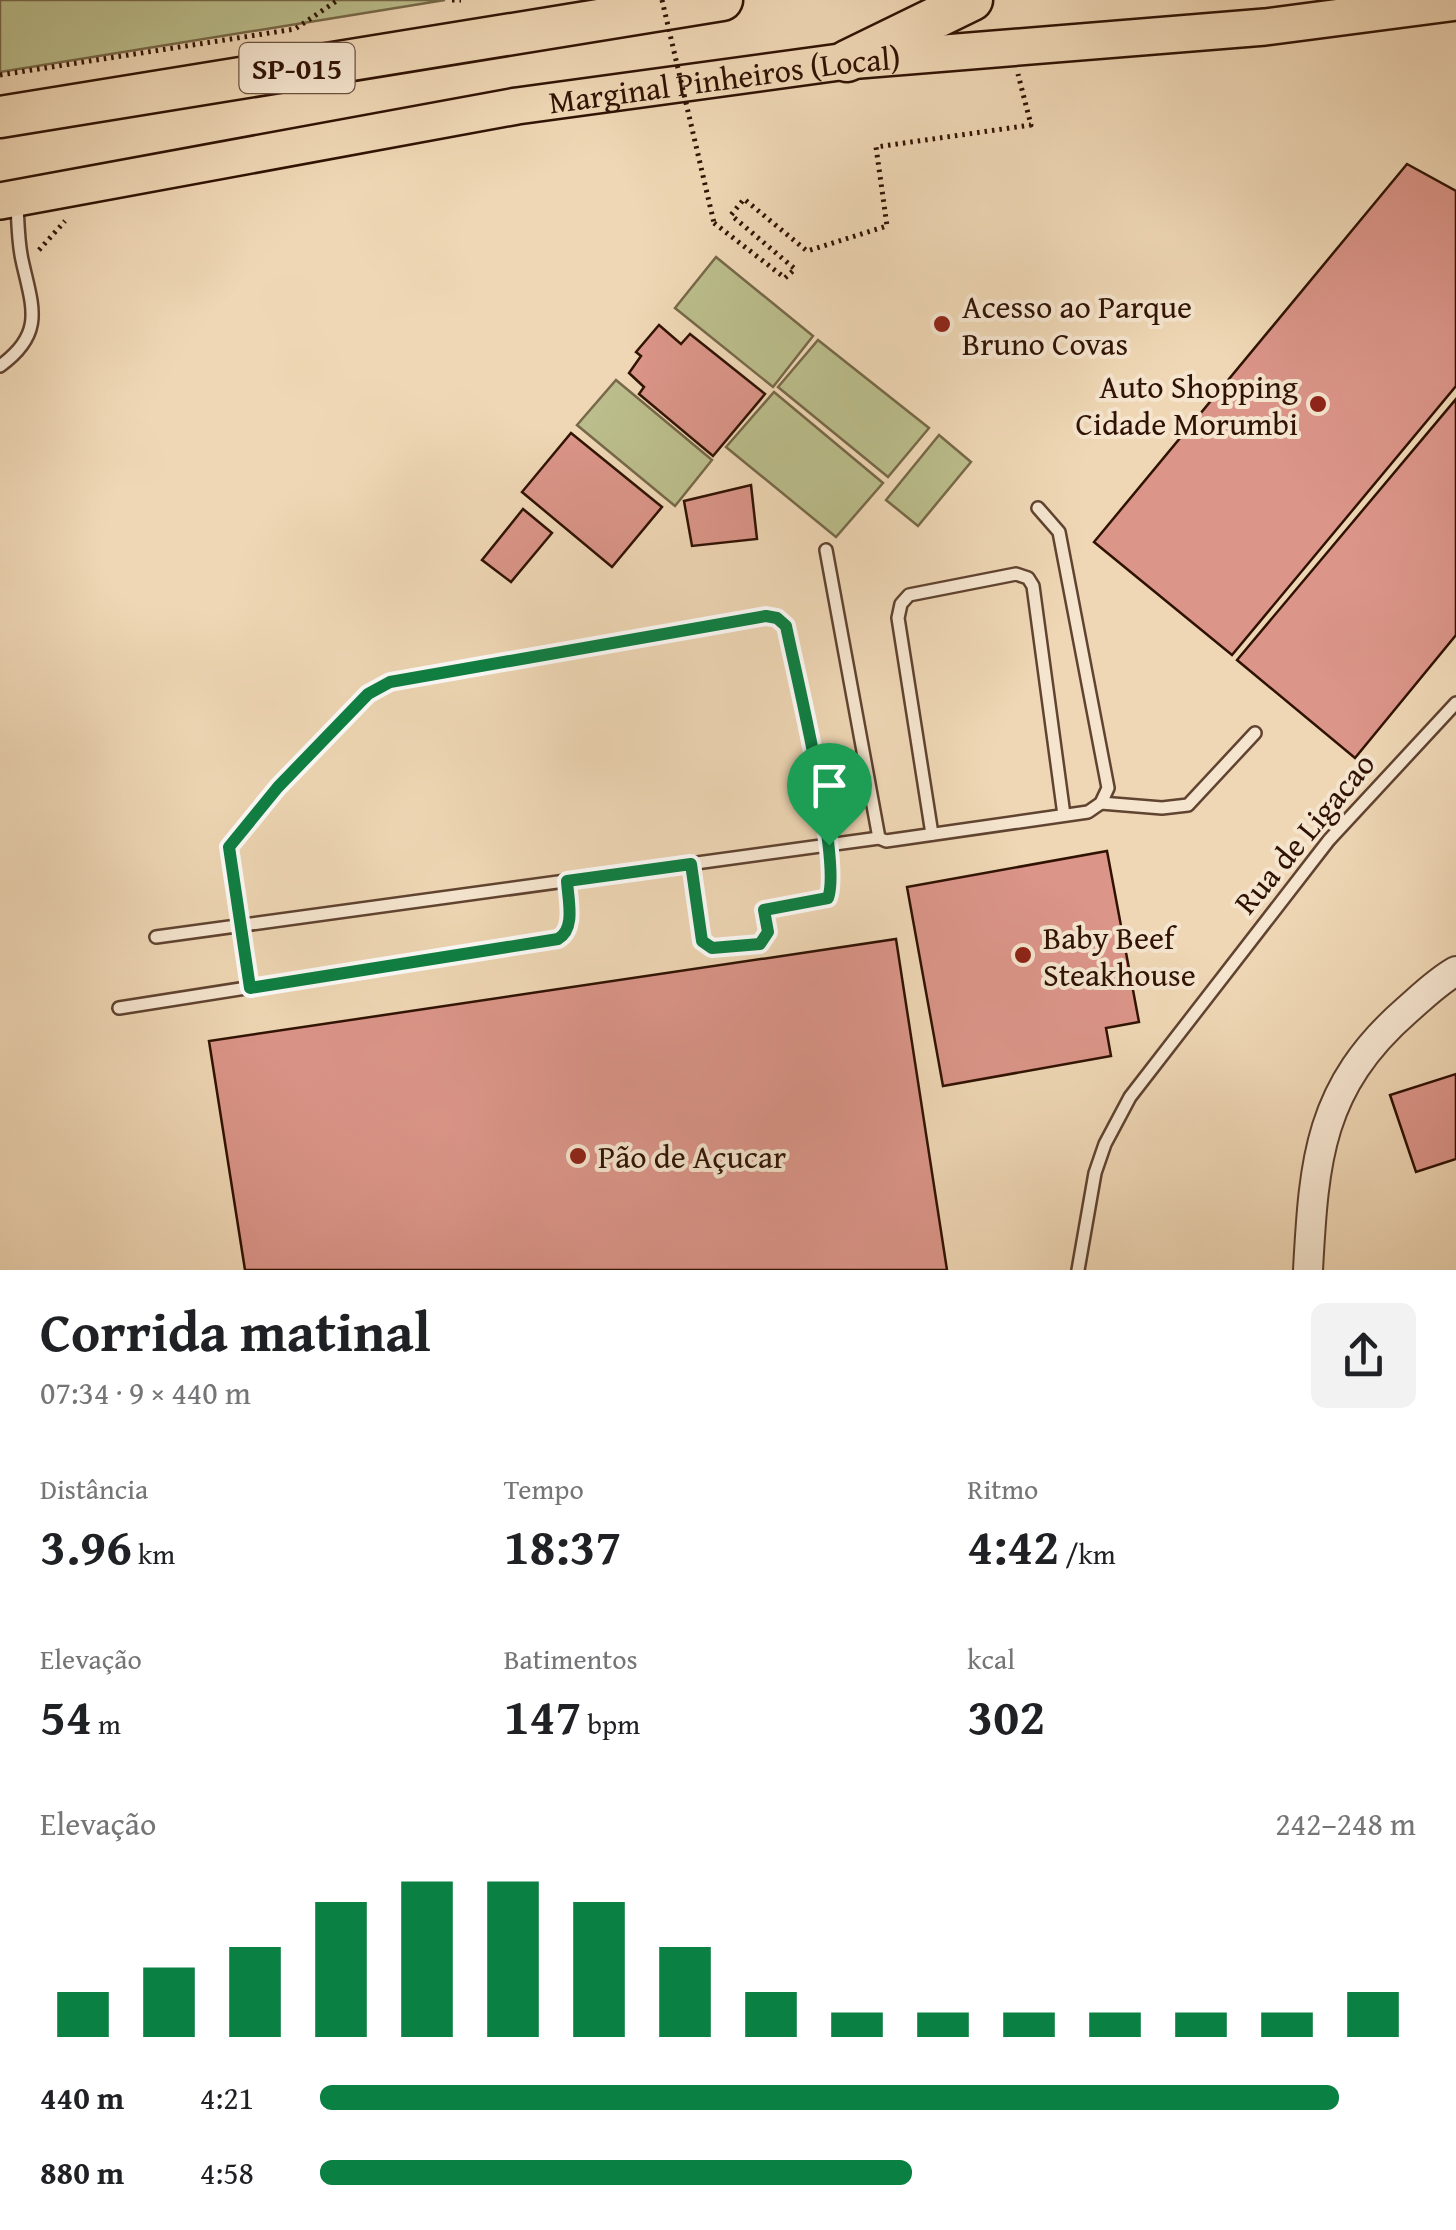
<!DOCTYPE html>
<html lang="pt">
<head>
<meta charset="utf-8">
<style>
	:root { --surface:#fff; --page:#f2f2f2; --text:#202124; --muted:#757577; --accent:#0b8043 }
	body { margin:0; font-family:"Gentium Book Plus",serif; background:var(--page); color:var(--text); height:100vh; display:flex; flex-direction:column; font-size:38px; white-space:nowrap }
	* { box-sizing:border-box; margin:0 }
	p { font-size:32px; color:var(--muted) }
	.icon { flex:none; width:55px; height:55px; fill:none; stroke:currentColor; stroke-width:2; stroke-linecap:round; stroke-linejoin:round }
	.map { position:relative; height:1270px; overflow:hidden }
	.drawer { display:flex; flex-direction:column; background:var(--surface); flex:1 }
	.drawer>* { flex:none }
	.pin { position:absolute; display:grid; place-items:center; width:85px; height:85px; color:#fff; margin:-102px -42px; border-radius:50% 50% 50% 0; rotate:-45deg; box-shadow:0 0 10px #0007 }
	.pin .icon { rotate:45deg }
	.round { display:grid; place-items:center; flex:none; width:105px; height:105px; border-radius:15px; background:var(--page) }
	.headline { display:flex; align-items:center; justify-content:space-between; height:170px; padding:0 40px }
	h1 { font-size:55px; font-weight:600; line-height:75px }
	.figures { display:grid; grid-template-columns:repeat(3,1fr); gap:15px; height:170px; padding:10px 40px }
	.figures div { display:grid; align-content:center }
	.figures b { font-size:50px; font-weight:600 }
	.figures small { font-size:28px; font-weight:400 }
	.figures p { font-size:28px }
	.chart { height:280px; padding:20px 40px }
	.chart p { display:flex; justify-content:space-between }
	.chart svg { width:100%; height:180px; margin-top:10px; stroke:var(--accent); stroke-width:6 }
	ul { padding:0 40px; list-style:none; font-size:32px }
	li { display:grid; grid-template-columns:160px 120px 1fr; align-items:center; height:75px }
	li i { height:25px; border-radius:12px; background:var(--accent) }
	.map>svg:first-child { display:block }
	.green { fill:#bbbe8c; stroke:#766848; stroke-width:2.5 }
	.building { fill:#db9589; stroke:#301203; stroke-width:2.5 }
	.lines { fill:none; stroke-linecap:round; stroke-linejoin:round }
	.service-casing { stroke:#604330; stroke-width:16 }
	.tertiary-casing { stroke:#604330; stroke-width:32 }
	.primary-casing { stroke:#301203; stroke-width:40 }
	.motorway-casing { stroke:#301203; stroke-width:45 }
	.path { stroke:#301203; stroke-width:5; stroke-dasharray:2.5 5; stroke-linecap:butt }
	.service { stroke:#f5e5cf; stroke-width:11 }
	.tertiary { stroke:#f5e5cf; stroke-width:28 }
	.primary { stroke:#efd7b5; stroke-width:35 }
	.motorway { stroke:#efd7b5; stroke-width:40 }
	.path-bridge { stroke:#301203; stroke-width:5; stroke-dasharray:2.5 5; stroke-linecap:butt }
	.route-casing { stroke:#fff; stroke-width:20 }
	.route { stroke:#0b8043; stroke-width:12 }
	.poi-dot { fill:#8f2418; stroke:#f5e5cf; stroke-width:4 }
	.labels { text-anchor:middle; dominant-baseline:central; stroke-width:8; stroke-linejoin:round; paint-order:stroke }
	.shield { fill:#f5e5cf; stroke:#6b5140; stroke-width:2.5 }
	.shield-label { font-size:30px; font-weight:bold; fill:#301203 }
	.street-label { font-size:32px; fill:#301203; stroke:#f5e5cf }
	.poi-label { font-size:32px; fill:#301203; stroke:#f5e5cf; text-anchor:start }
</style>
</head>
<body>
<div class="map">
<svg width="1456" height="1270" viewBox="0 0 1456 1270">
	<rect width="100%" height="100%" fill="#efd7b5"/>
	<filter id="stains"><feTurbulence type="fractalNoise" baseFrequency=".002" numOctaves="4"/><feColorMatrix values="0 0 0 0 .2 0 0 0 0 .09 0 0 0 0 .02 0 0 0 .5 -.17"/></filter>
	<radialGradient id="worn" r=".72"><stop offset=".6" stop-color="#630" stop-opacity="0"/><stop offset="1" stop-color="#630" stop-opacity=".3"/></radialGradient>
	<g class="green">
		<polygon points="0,0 445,0 0,72"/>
		<polygon points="716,257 813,336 773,387 675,308"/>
		<polygon points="818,340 929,428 888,477 778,387"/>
		<polygon points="616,380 712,460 675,506 577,425"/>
		<polygon points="774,392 883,483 836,537 726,447"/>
		<polygon points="939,435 971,462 918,526 886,500"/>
	</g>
	<g class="building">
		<polygon points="1407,164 1456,191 1456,386 1232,655 1094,542"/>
		<polygon points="659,325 681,344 690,334 765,394 713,456 639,394 644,387 629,373 641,356 636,352"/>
		<polygon points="1456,399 1456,635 1355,758 1237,660"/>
		<polygon points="571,433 662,507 612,567 522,492"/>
		<polygon points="751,485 757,539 692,546 684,501"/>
		<polygon points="523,509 552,533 511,582 482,560"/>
		<polygon points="1107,851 1139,1022 1106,1028 1111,1056 943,1086 907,887"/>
		<polygon points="896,939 947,1270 245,1270 209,1041"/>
		<polygon points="1456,1074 1456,1159 1416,1172 1390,1095"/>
	</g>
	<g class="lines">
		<g class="service-casing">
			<g id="service">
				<path d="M0,366C46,333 32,306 22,260C18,242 18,223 17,205"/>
				<polyline points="826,550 879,838 886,841 1088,812 1101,803 1108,788 1059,532 1038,508"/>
				<polyline points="1101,803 1162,808 1188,805 1255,733"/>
				<polyline points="932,834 898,618 901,604 909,595 1016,574 1028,578 1033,586 1064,815"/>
				<polyline points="156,937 879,838"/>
				<path d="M250,988L229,847L279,787L368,693L390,683L766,615L777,618L786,626C794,667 845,878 824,900L764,910L768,932L759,943L713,949L702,941L691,864"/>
				<path d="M119,1008L558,939C577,929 568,900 567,881"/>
				<polyline points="1078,1270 1095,1173 1105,1144 1130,1097 1329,840 1456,703"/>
			</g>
		</g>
		<g class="tertiary-casing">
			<path id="tertiary" d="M1308,1270C1314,1159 1319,1087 1407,1010C1423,996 1438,981 1456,971"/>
		</g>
		<g class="primary-casing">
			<g id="primary">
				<path id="s1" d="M0,201L517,106L847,61L1265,27L1456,2"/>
			</g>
		</g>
		<g class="motorway-casing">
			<g id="motorway">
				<polyline points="847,61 972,0"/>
				<polyline points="0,117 722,0"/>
			</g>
		</g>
		<g class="path">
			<polyline points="452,0 461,0"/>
			<polyline points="0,75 295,29 338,0"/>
			<polyline points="714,223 785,278 795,269 731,215 744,199 807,251 887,226 876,147 1031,125 1018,74"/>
			<polyline points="39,250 65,221"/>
		</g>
		<use href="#service" class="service"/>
		<use href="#tertiary" class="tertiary"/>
		<use href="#primary" class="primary"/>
		<use href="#motorway" class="motorway"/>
		<polyline class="path-bridge" points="662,0 714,223"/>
	</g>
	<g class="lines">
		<g class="route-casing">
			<path id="route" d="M766,616L777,618L786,626C796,675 842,862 828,898L764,910L768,932L760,944L712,948L702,941L691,864L567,881C568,900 576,929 558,939L250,988L229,847L278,787L368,694L390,682Z"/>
		</g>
		<use href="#route" class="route"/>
	</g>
	<g class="poi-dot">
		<circle cx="942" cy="324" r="10"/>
		<circle cx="1318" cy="404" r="10"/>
		<circle cx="1023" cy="955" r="10"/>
		<circle cx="578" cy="1156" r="10"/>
	</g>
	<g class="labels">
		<rect class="shield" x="239.5" y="43" width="115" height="50" rx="8"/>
		<g class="shield-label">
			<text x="297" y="68">SP-015</text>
		</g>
		<g class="street-label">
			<text stroke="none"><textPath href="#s1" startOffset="735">Marginal Pinheiros (Local)</textPath></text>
			<text transform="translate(1304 833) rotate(-50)">Rua de Ligacao</text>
		</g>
		<g class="poi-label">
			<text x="962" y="306">Acesso ao Parque<tspan x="962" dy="37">Bruno Covas</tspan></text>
			<text x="1298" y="386" text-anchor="end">Auto Shopping<tspan x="1298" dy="37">Cidade Morumbi</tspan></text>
			<text x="1043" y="937">Baby Beef<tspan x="1043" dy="37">Steakhouse</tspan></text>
			<text x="598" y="1156">Pão de Açucar</text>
		</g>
	</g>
	<rect width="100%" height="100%" filter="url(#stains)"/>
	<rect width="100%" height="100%" fill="url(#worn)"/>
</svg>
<div class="pin" style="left:829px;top:845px;background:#1e9e55"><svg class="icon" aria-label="arrive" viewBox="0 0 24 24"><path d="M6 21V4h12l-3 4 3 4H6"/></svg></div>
</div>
<section class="drawer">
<div class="headline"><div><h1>Corrida matinal</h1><p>07:34 · 9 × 440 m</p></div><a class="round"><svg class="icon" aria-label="share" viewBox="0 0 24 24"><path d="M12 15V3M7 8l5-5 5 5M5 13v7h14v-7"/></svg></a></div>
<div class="figures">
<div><p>Distância</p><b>3.96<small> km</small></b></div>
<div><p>Tempo</p><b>18:37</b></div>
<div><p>Ritmo</p><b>4:42<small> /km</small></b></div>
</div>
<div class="figures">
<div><p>Elevação</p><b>54<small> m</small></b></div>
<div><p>Batimentos</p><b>147<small> bpm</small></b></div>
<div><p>kcal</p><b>302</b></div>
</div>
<div class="chart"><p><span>Elevação</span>242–248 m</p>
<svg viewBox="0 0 160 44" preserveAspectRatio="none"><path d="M5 44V33M15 44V27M25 44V22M35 44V11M45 44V6M55 44V6M65 44V11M75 44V22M85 44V33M95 44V38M105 44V38M115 44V38M125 44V38M135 44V38M145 44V38M155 44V33"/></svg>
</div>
<ul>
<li><b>440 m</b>4:21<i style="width:93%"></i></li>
<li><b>880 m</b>4:58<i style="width:54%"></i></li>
</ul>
</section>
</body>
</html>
